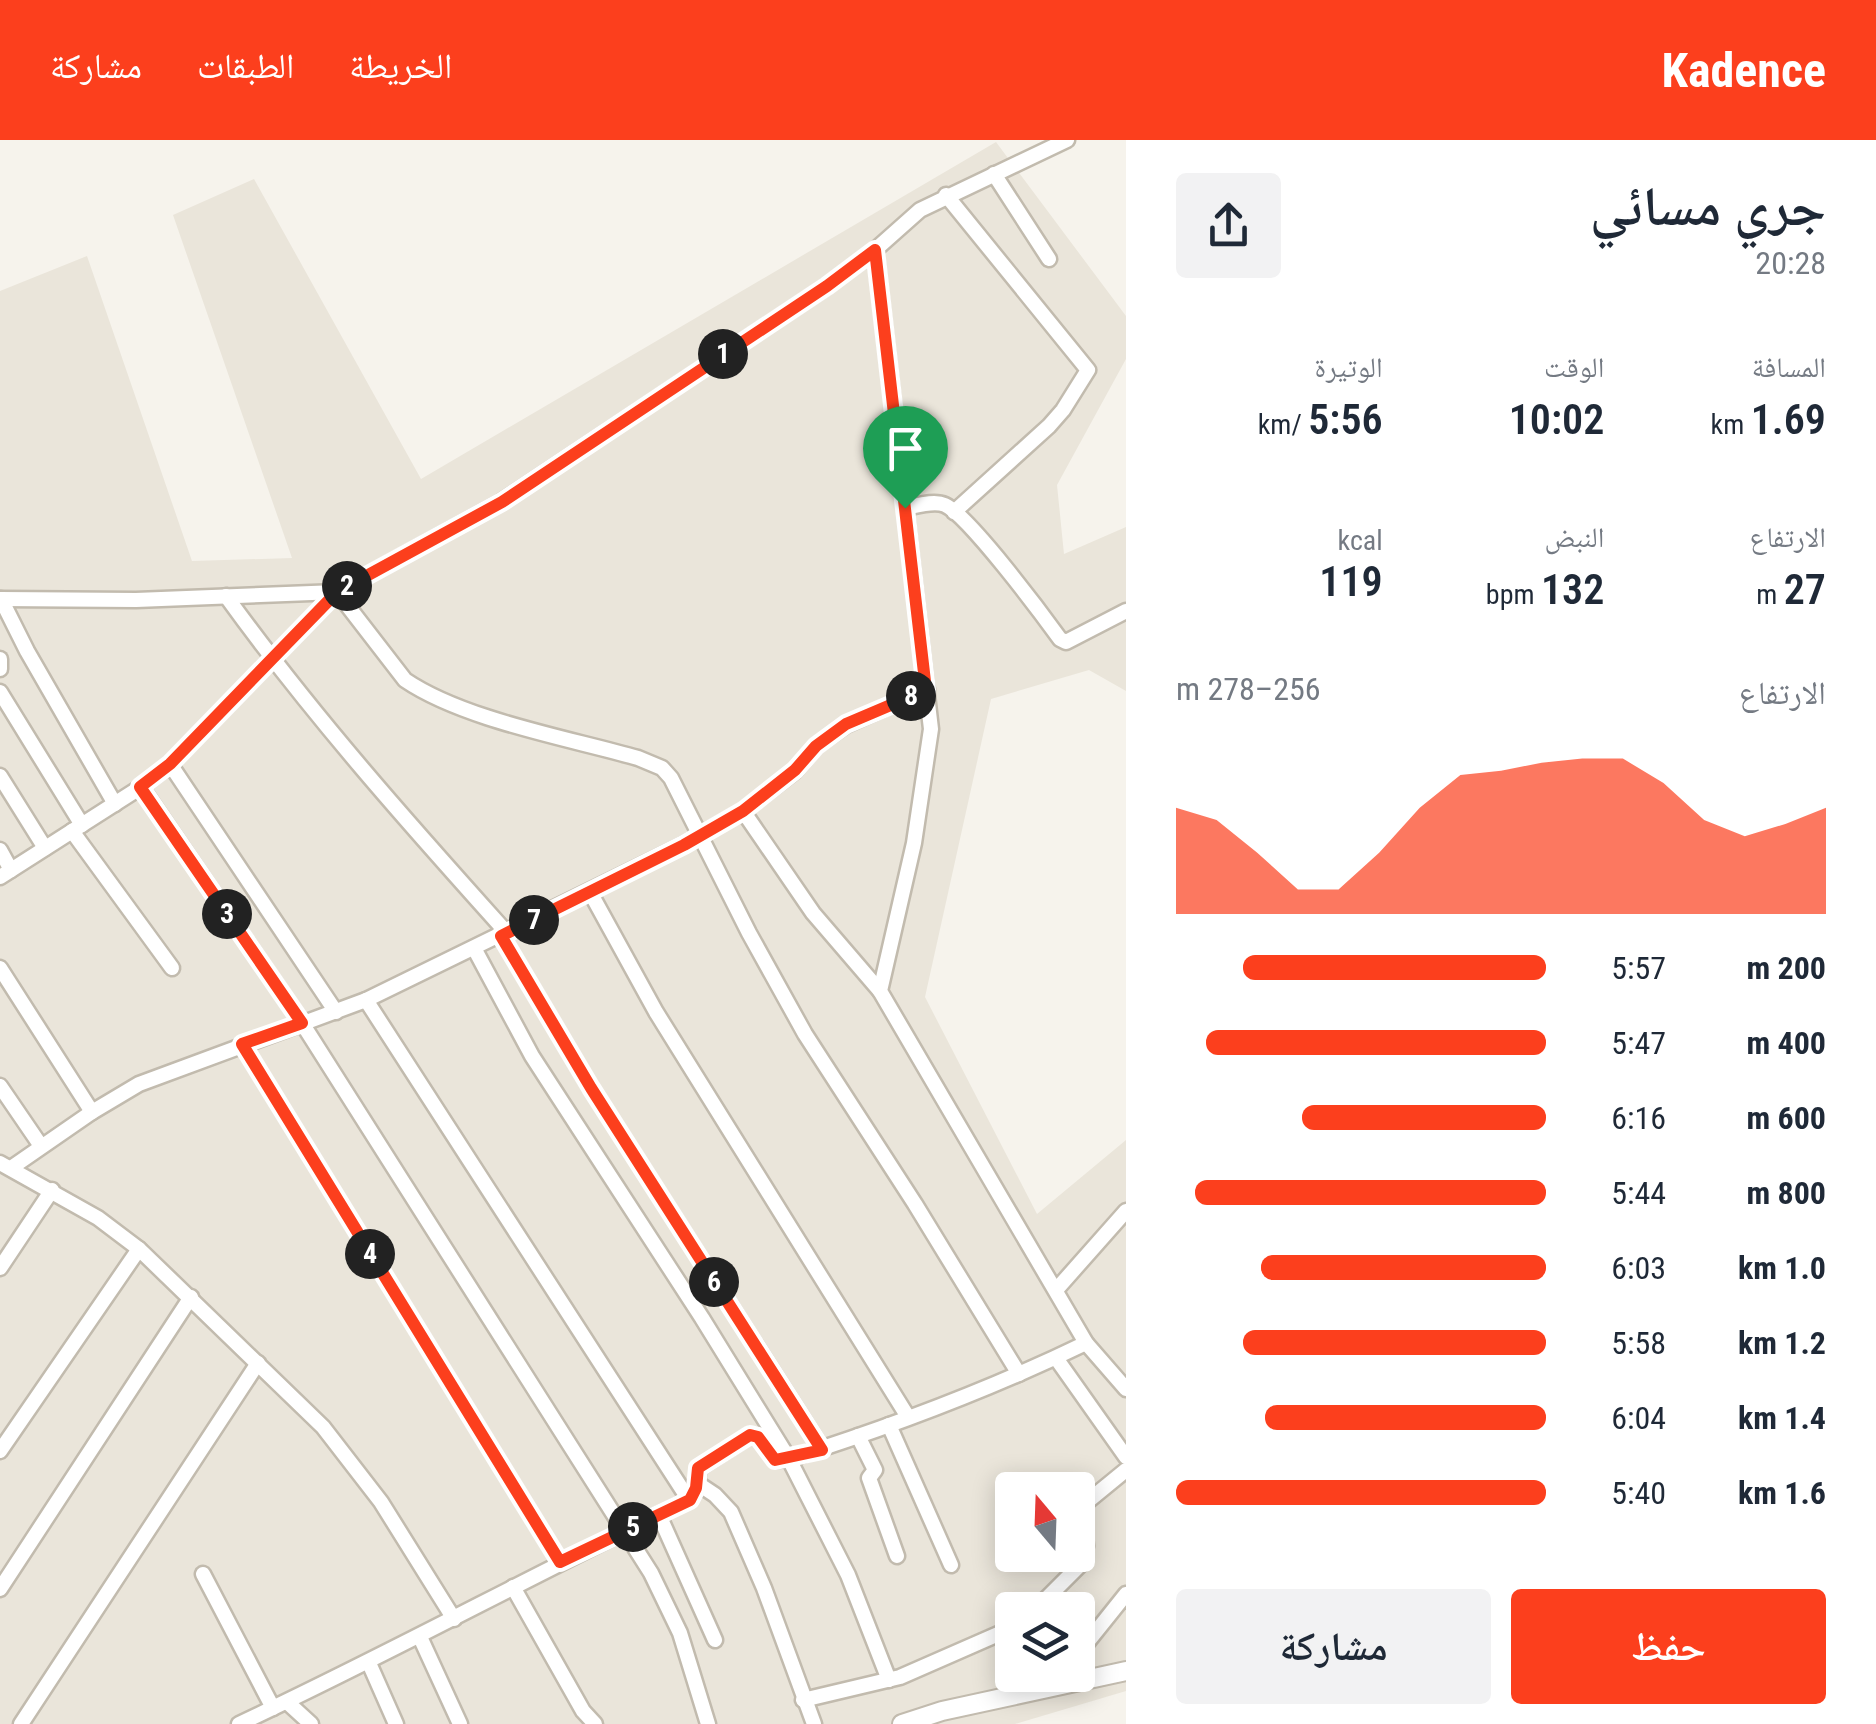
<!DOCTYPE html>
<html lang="ar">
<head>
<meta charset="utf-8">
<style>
	:root { --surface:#fff; --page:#f2f2f3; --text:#1f2937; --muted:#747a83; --accent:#fc3f1d }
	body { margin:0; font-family:"Roboto Condensed","Noto Naskh Arabic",sans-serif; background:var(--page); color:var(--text); direction:rtl; height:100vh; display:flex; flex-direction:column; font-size:38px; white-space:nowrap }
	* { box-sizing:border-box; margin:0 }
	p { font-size:32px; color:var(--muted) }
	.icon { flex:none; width:55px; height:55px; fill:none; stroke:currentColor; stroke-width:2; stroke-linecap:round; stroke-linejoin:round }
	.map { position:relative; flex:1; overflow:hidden; direction:ltr }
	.panel { display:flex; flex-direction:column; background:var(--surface); width:750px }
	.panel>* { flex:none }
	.needle { width:65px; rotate:341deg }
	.controls { position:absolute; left:995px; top:1332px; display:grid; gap:20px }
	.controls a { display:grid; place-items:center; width:100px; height:100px; border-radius:10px; background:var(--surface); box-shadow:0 5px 25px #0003; font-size:50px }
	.pin { position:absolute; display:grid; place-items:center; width:85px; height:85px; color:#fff; margin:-102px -42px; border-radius:50% 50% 50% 0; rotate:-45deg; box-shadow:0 0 10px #0007 }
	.pin .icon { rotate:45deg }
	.km { position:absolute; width:50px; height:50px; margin:-25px; border-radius:50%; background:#222; color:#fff; font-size:28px; line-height:50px; text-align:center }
	.round { display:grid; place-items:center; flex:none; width:105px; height:105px; border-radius:10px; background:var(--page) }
	.overview { display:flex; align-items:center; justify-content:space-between; height:170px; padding:0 50px }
	h1 { font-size:55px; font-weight:600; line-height:75px }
	.stats { display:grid; grid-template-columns:repeat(3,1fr); gap:15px; height:170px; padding:10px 50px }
	.stats div { display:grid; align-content:center }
	.stats b { font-size:42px; font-weight:600 }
	.stats small { font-size:28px; font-weight:400 }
	.stats p { font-size:28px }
	.chart { height:280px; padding:20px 50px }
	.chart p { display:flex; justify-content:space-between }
	.chart svg { width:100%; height:180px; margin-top:10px; fill:var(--accent); opacity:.7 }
	.button { display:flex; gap:20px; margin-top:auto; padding:20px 50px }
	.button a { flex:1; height:115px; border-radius:10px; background:var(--accent); color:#fff; font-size:40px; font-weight:600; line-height:115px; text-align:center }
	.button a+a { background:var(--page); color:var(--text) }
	ul { padding:0 50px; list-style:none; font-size:32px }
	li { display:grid; grid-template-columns:160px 120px 1fr; align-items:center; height:75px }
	li i { height:25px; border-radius:12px; background:var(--accent) }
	header { display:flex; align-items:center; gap:60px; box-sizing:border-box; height:140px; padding:0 50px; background:var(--accent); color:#fff }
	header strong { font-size:48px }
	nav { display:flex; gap:55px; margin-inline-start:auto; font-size:35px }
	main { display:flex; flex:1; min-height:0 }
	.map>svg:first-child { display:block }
	.residential { fill:#eae5da; fill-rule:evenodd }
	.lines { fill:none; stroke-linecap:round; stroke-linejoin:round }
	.minor-casing { stroke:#c2bbae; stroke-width:19 }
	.tertiary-casing { stroke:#c2bbae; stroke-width:22 }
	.minor { stroke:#fff; stroke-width:14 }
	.tertiary { stroke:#fff; stroke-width:18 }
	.route-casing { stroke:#fff; stroke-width:20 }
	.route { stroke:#fc3f1d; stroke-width:12 }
</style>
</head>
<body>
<header>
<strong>Kadence</strong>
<nav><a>الخريطة</a><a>الطبقات</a><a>مشاركة</a></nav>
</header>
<main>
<section class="panel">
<div class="overview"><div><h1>جري مسائي</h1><p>20:28</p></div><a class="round"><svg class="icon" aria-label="share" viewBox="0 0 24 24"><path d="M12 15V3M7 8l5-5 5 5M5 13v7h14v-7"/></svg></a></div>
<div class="stats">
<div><p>المسافة</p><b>1.69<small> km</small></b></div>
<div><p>الوقت</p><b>10:02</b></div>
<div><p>الوتيرة</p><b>5:56<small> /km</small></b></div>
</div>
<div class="stats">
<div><p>الارتفاع</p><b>27<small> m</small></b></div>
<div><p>النبض</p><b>132<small> bpm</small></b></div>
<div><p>kcal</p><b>119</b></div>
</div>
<div class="chart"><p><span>الارتفاع</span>256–278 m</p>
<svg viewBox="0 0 160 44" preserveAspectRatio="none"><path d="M0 44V18L10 21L20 29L30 38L40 38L50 29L60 18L70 10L80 9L90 7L100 6L110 6L120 12L130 21L140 25L150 22L160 18V44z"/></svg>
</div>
<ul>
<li><b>200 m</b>5:57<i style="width:82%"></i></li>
<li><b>400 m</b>5:47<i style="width:92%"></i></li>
<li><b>600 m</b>6:16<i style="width:66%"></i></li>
<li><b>800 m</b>5:44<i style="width:95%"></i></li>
<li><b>1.0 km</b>6:03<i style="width:77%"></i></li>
<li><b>1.2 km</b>5:58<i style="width:82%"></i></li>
<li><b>1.4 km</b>6:04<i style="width:76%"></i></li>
<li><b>1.6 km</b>5:40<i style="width:100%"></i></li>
</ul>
<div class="button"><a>حفظ</a><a>مشاركة</a></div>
</section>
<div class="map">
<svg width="1126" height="1584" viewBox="0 0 1126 1584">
	<rect width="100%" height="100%" fill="#f6f3ec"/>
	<path class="residential" d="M996,2L1126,176V219L1057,345L1064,414L1126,387V551L1089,530L991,559L925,857L1037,1074L1126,1000V1551L1015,1584H0V151L87,116L192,421L292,418L173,75L254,39L421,339ZM1012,1350H1078V1415H1012ZM1012,1470H1078V1535H1012Z"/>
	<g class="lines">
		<g class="minor-casing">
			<g id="minor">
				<polyline points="994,34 1049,119"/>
				<polyline points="946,55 1088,230 1063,270 1049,286 954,372"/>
				<polyline points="875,110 931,589 914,703 880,851 1086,1203 1126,1249"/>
				<path d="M905,368C916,366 934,360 945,365C968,375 1042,474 1060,499L1066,502L1126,471"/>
				<path d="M226,456C312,575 409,684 507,793"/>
				<path d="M0,459L136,460L337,452L405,540C464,580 568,598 638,618L662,628L671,638L749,793L805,894L915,1064L1019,1234"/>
				<polyline points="1,459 27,511 115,664"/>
				<polyline points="0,519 0,529"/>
				<polyline points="0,552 82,685"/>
				<polyline points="170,624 336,872"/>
				<polyline points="0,636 45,708"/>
				<polyline points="141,647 302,883 651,1433 680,1493 708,1584"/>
				<polyline points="743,671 813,773 880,851"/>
				<polyline points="72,691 172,828"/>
				<polyline points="0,710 11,730"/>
				<polyline points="0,737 141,647 170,624 337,452 501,362 827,146 875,110 920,70 1067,0"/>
				<polyline points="590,752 656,872 908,1277"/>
				<polyline points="501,796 591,948 822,1309"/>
				<polyline points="474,808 532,916 702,1178 789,1319 848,1435 889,1540"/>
				<polyline points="0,828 92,972"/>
				<polyline points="366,860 689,1360"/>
				<polyline points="242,904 560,1422"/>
				<polyline points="0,946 41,1006"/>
				<polyline points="0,1023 98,1078 139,1109 323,1287 381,1362 454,1479"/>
				<polyline points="11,1028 92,972 139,944 366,860 683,705 743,671 795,631 816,606 846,585 927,549"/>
				<polyline points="0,1128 52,1050"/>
				<polyline points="1056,1150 1126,1071"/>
				<polyline points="1056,1218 1126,1317"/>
				<polyline points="889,1285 951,1425"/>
				<polyline points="858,1296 875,1330 869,1338 897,1416"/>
				<polyline points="0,1311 139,1109"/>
				<polyline points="697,1343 715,1355 731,1372 764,1448 814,1584"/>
				<polyline points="659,1375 715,1500"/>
				<polyline points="203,1434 273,1568"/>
				<polyline points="513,1447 583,1571 595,1584"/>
				<polyline points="0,1449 191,1157"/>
				<polyline points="1035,1470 1081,1424 1086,1406 1082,1366 1126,1330"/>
				<polyline points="420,1497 460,1584"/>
				<polyline points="1078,1514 1126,1454"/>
				<polyline points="369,1523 396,1584"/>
				<polyline points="803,1560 900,1537 1012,1488"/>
				<polyline points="287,1562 311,1584"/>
				<polyline points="21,1584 258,1223"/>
				<path d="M239,1584C391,1513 538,1432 689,1360L696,1348L699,1328L750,1295L759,1297L775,1320L789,1319C890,1287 991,1249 1086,1203"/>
			</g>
		</g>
		<g class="tertiary-casing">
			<polyline id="tertiary" points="902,1584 942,1571 1126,1531"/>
		</g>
		<use href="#minor" class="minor"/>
		<use href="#tertiary" class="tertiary"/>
	</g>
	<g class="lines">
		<g class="route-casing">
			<polygon id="route" points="875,110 926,550 846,584 816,606 795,630 743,671 684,705 501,796 591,948 822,1310 775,1320 758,1297 750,1295 698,1328 696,1348 690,1360 560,1422 242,904 302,883 140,647 170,624 337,452 502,362 827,146"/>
		</g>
		<use href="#route" class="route"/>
	</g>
</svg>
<div class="controls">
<a><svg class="needle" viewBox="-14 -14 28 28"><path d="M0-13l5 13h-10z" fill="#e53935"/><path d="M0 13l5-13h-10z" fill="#747a83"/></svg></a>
<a><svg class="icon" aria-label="layers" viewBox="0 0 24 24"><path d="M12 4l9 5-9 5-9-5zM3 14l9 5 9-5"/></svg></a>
</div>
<div class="pin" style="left:905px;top:368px;background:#1e9e55"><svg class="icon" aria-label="arrive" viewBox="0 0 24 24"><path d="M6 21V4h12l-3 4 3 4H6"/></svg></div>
<b class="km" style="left:723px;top:214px">1</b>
<b class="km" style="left:347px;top:446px">2</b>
<b class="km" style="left:227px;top:774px">3</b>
<b class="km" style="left:370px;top:1114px">4</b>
<b class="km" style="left:633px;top:1387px">5</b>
<b class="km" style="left:714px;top:1142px">6</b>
<b class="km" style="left:534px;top:780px">7</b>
<b class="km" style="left:911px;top:556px">8</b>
</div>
</main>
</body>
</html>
